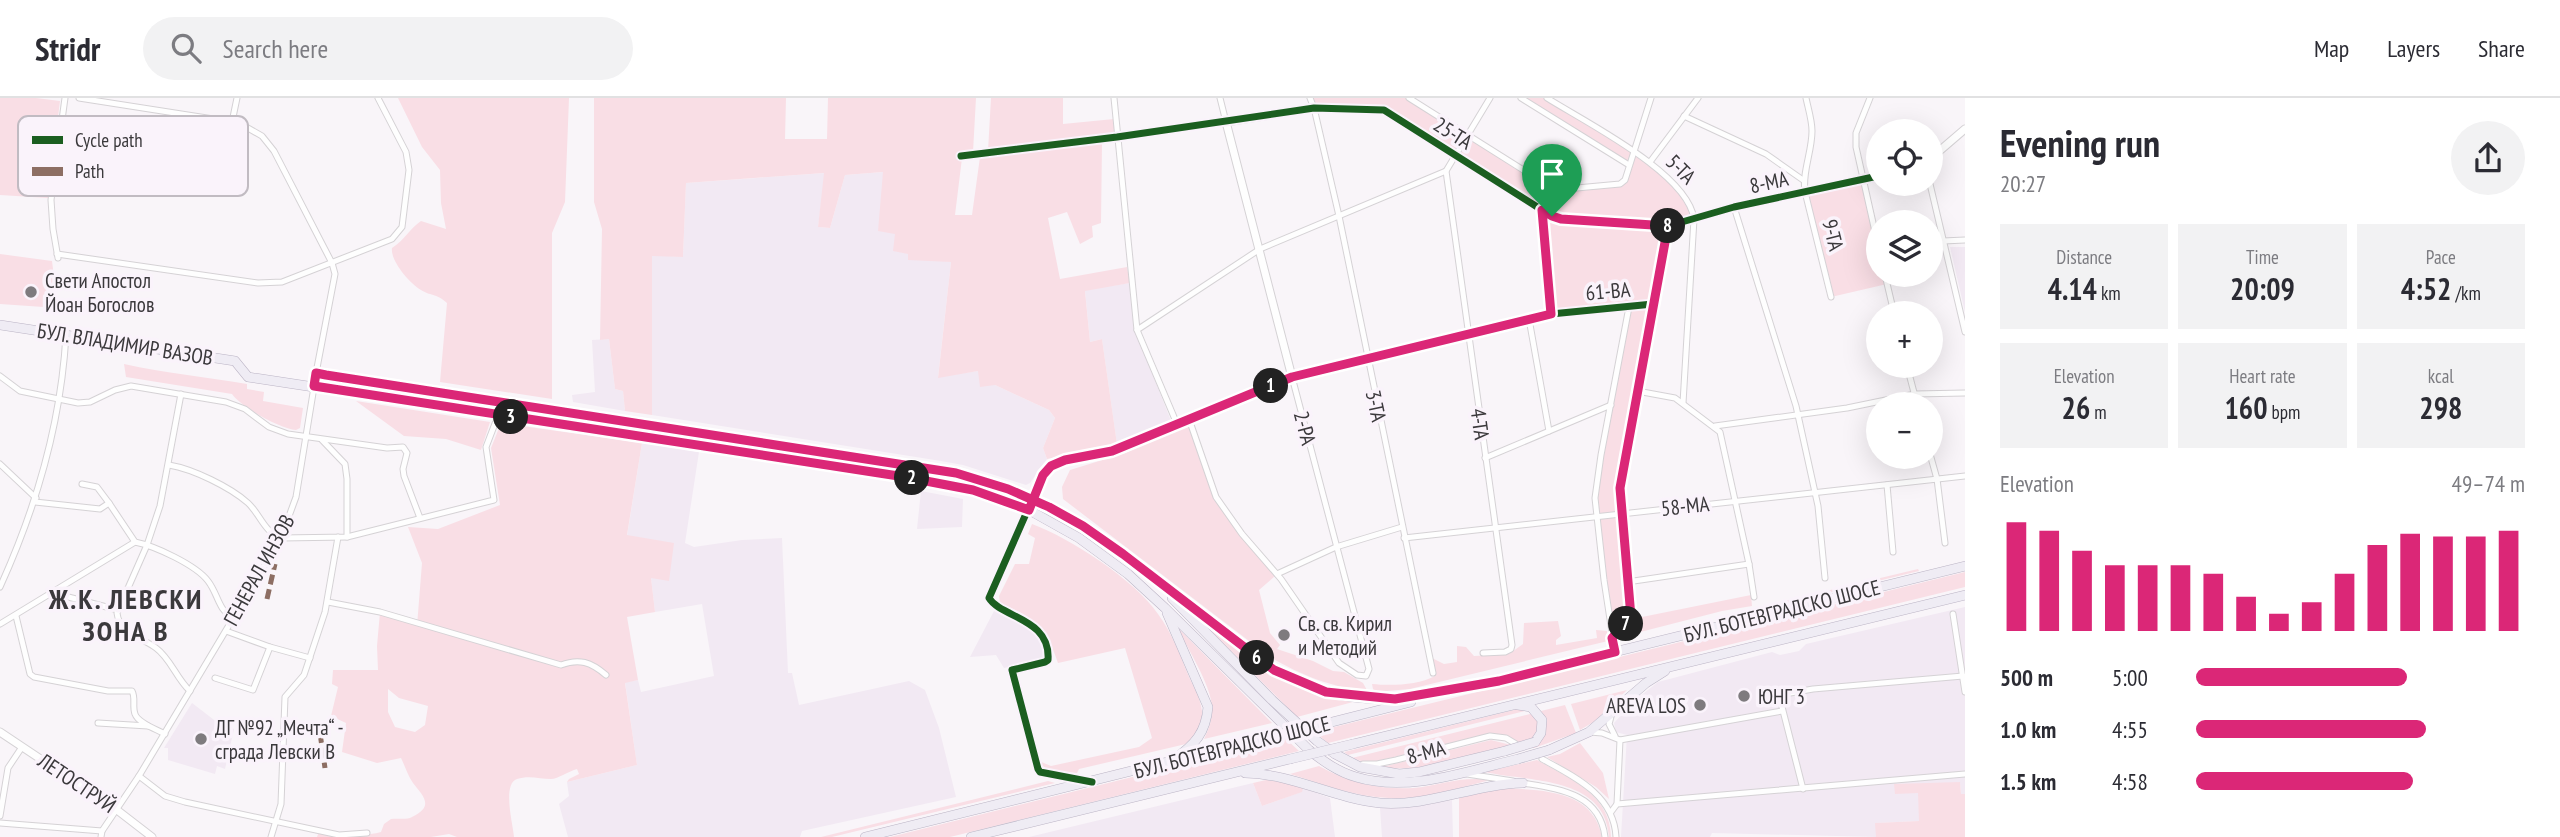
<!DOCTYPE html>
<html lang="en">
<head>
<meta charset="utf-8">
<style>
	:root { --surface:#fff; --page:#f2f2f3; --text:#2b2b33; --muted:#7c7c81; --line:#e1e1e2; --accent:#db2777 }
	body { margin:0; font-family:"PT Sans Narrow",sans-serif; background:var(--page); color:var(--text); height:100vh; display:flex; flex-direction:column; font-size:26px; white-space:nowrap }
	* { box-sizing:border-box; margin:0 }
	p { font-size:23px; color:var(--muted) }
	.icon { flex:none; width:38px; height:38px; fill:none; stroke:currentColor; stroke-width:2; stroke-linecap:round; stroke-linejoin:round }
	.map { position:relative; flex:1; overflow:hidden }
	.side { display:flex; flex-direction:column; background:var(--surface); width:595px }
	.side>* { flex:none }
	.controls { position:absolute; left:1866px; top:21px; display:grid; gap:14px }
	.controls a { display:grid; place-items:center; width:77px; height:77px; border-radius:50%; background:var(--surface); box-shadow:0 7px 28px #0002; font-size:35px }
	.pin { position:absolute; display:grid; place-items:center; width:60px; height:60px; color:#fff; margin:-72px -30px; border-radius:50% 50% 50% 0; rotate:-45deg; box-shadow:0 0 7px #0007 }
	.pin .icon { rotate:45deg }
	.km { position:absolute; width:35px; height:35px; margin:-18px; border-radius:50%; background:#222; color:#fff; font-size:19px; line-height:35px; text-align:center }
	.round { display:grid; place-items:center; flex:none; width:74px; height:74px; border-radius:37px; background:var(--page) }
	.overview { display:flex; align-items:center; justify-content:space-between; height:119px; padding:0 35px }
	h1 { font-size:38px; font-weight:700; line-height:52px }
	.stats { display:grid; grid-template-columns:repeat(3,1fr); gap:10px; height:119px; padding:7px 35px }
	.stats div { display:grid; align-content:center; border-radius:0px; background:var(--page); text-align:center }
	.stats b { font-size:30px; font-weight:700 }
	.stats small { font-size:19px; font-weight:400 }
	.stats p { font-size:19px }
	.chart { height:196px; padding:14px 35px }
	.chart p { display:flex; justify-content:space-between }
	.chart svg { width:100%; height:126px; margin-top:7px; stroke:var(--accent); stroke-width:6 }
	ul { padding:0 35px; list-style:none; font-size:23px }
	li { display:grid; grid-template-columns:112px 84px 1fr; align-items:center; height:52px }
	li i { height:18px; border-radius:9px; background:var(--accent) }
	header { display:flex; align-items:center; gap:42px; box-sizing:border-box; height:98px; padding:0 35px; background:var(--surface); border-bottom:2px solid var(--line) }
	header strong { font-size:33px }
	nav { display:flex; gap:38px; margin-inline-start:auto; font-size:24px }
	.search { width:490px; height:63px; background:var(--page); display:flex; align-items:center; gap:18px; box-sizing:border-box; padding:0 24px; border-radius:38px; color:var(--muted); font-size:26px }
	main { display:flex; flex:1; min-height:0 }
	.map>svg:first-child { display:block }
	.built { fill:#f2e9f3 }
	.green { fill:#f9dee5; fill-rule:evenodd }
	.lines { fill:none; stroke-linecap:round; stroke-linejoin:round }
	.minor-casing { stroke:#d5d2d5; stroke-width:7 }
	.tertiary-casing { stroke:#d5d2d5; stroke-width:9 }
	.primary-casing { stroke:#bbb4c5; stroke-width:10 }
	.minor { stroke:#fefefe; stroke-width:5 }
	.tertiary { stroke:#fefefe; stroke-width:7 }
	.primary { stroke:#efecf4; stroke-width:9 }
	.primary-bridge-casing { stroke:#bbb4c5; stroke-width:10; stroke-linecap:butt }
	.primary-bridge { stroke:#efecf4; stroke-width:9 }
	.quiet { stroke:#8d6e63; stroke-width:5; stroke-dasharray:10 5; stroke-linecap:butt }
	.cycleway-casing { stroke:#faf3fb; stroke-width:11 }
	.cycleway { stroke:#1b5e20; stroke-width:7 }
	.route-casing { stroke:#fff; stroke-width:14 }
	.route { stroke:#db2777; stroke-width:9 }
	.poi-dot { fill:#7e7b7e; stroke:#faf3fb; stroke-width:2.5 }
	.labels { text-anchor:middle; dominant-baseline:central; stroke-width:7; stroke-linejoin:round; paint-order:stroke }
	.street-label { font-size:21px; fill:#3b393c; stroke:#faf3fb }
	.poi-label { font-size:21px; fill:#3b393c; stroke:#faf3fb; text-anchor:start }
	.district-label { font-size:28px; font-weight:bold; letter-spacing:2px; fill:#3b393c; stroke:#faf3fb }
	.key { fill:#faf3fb; stroke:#c1bbc2; stroke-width:2 }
	.key-label { font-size:19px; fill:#3b393c }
</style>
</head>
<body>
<header>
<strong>Stridr</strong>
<div class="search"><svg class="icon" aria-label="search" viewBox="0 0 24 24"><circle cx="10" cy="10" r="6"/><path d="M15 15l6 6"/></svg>Search here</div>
<nav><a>Map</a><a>Layers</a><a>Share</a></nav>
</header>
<main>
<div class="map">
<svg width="1965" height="739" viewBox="0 0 1965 739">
	<rect width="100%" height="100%" fill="#f9f5f9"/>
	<g class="built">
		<polygon points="884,74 895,136 908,156 951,164 938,279 978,273 995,287 1049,312 1055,320 1043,350 1047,361 1030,385 1026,387 963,367 941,363 652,317 652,157 683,159 686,85 825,75 818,129 830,130 845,77"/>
		<polygon points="1950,149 1965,149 1965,214"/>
		<polygon points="1130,185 1135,232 1171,323 1117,346 1102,241 1090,244 1085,192"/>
		<polygon points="609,241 615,291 623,293 625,313 573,304 572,297 595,294 592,242"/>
		<polygon points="642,345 699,354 685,445 694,449 742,442 782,440 788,575 792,575 799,607 909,583 925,592 939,630 956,699 802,733 800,739 568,739 559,706 569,698 567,684 637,667 625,584 638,582 641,594 714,578 702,506 655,514 651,480 627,438"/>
		<polygon points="921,393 963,401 962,429 917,431"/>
		<polygon points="1965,509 1965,696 1961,696 1960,684 1919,695 1919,723 1876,725 1876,739 1712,735 1710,739 1621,739 1627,637 1616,634 1614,625 1634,603 1658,584 1772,554 1780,557 1799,553 1806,546"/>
		<polygon points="994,513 1026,526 1038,539 1046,561 1004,570 996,557 970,559"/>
		<polygon points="192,605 218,625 234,631 225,671 217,668 215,676 168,662 168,650 164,650"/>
		<polygon points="1253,685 1262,708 1301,694 1303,690 1330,700 1335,739 1029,739"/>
		<polygon points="1452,702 1453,739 1382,739 1380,710 1413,709"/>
	</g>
	<g class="green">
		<polygon points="0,0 36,0 60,3 48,100 0,97"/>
		<path d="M398,0H569L565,104L552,135V301L440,284L447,205C436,195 430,198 421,192C409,185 390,162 392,150C405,142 409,131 421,123L446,131L441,105L440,72L422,49Z"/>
		<polygon points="594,0 786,0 785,41 827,41 828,0 976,0 973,54 962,60 955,117 972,117 980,59 1102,45 1101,125 1092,128 1093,139 1080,146 1067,114 1048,120 1060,181 1127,169 1130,185 1085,193 1090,244 1102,241 1117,346 1047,361 1043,350 1055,320 1049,312 995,287 980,289 978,273 938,280 951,164 908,162 908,156 893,153 895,136 878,133 883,74 845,77 830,130 818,129 824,75 686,85 683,159 652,158 652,317 625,313 623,293 615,291 609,241 600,242 602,131 594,104"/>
		<polygon points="991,0 1063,0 1063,26 1114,21 1117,39 988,53"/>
		<polygon points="1310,0 1409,0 1555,92 1620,86 1625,82 1629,67 1521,0 1547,0 1633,53 1682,95 1693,110 1694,121 1668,128 1620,390 1631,519 1623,525 1609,522 1595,400 1629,209 1551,216 1542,112 1384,12 1314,10"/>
		<polygon points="1862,82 1878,147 1878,177 1885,177 1887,186 1831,199 1805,94"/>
		<polygon points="0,156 52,163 58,210 0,206"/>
		<path d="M124,266C165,275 206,279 247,286V291L264,294L263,303L303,310L300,330L296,332C281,331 241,309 232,296L126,279Z"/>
		<polygon points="329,283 382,289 792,352 790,355 747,350"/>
		<polygon points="356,303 490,324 481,352 446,341 404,338"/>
		<path d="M501,325L642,345L627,437L674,445L669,483L651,480L655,514L627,519L638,582L625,585L637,667L567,684L569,681L579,676L577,671C569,673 558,681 551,681C540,681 529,677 517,681C502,686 513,726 514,739H457L449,736L431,739H317L319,733C336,736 365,739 381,734L384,726L391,721C398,720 407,722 412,719C435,708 423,698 413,685C408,678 405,668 401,660L377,665L342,654L346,625L331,618L338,589L332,586L333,572H378L377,548L380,514L417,528L422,465L408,429L438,431L500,407L491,350ZM388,591L399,600L428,608L425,627L415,634L395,629L388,614Z"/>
		<path d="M1187,327L1190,328L1213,396L1227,418L1275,478L1259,492L1270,535L1280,547L1277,551L1313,563L1333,573L1344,574L1363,585L1368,594C1329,588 1303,578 1270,559L1063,401L1062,389L1070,372L1125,355Z"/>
		<path d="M1032,426C1070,440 1135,482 1158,516C1172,535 1180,557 1189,579C1201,603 1213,625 1186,646L1079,671L1077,675C1063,674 1046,676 1039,663L1051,668L1139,649L1152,640L1125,550L1058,565C1046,529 1035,520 1000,505L999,498L1015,466H1029L1035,440L1028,436Z"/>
		<polygon points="1918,471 1919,473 1722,521 1726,517"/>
		<polygon points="1965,474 1965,489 1328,645 1314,634"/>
		<polygon points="1751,497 1752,508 1722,513 1617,540 1637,520"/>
		<path d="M1198,520C1248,558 1289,594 1353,604L1297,619Z"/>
		<path d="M1558,523L1561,538L1556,542V547L1597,540L1596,532L1607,533L1608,543L1410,591L1376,594L1373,591L1372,586C1392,588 1418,587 1435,578L1432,560L1444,566L1457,564V548L1466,549L1474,558L1509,556L1523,546L1524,525Z"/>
		<path d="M1178,530L1272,625L1204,641C1209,631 1213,620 1212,608C1210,585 1188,552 1178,530Z"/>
		<polygon points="1627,592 1595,623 1580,632 1571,606"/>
		<path d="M1565,607L1576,635L1534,650L1532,649C1543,637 1551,629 1541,613Z"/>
		<polygon points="1522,610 1529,612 1348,657 1344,654"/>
		<path d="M1534,615C1542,633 1539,640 1519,645L1504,637L1490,636L1377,663H1361L1352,660Z"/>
		<polygon points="1286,641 1299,653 950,739 890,739"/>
		<path d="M1491,642L1511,647C1469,658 1425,675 1382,669Z"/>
		<polygon points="1580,645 1603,675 1609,701 1596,689 1547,659 1560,656"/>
		<path d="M1537,662C1570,681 1610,696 1611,739H1609C1605,678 1528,684 1485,674Z"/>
		<path d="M1319,668C1349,685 1379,692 1414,690C1443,687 1459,678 1490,682C1458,690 1423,702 1389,700C1355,699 1322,686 1290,676Z"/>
		<polygon points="1266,682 1289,685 1303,690 1302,694 1262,708 1253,685"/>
		<polygon points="1048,683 1055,685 832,739 821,739"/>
		<polygon points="1960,684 1961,696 1965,696 1965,739 1876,739 1875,725 1919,723 1918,695 1895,696 1894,686"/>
		<path d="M1501,690C1541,692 1593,691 1602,739H1459V700Z"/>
	</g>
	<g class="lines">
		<g class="minor-casing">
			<g id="minor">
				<polyline points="79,0 239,25 262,38 274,53 332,165 335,176 316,275"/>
				<polyline points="1114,0 1137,232 1177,326"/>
				<polyline points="1310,0 1314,10 1339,118 1433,575"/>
				<polyline points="1409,0 1555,92 1620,86 1625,82 1651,0"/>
				<polyline points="1521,0 1629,67"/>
				<path d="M1547,0C1585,24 1688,75 1694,121L1683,305"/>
				<path d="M1806,0C1808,10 1812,22 1812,33C1812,54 1802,74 1805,94L1831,199"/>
				<polyline points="1870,0 1856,35 1856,49 1878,147"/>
				<polyline points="1684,18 1766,56 1803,82"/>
				<polyline points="232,24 237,0"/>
				<polyline points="961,58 1226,24 1220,0"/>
				<polyline points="1650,64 1698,0"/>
				<polyline points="1446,73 1512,547 1511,551 1505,554 1483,555"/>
				<polyline points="1930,86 1965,234"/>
				<polyline points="1734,109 1796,308 1818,408 1825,480"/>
				<polyline points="1542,112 1551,216"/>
				<polyline points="1943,143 1965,142"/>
				<polyline points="57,156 258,185 282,184 392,141 402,129 409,72 406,54 378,0"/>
				<polyline points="58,160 53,131 51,102 65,0"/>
				<polyline points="1885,177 1894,215"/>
				<polyline points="1529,221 1549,333"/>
				<polyline points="1137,232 1260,151 1446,73 1490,0"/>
				<polyline points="1907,268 1917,306"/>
				<polyline points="0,278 20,293 78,305 90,304 115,292 131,288 226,304 245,311 269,329 288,336 387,350 403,349 407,355 403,371 404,378 420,420"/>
				<polyline points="1637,293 1675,300 1720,334 1749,466 1754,499"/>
				<path d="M181,296L160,408L147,447L117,515C119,535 143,540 156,550C171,561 176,580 190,593"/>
				<polyline points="1189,321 1216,399 1242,436 1281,481 1339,565 1357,577 1366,578 1369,571 1292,279 1551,216 1653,206"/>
				<polyline points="1715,328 1847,310 1915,296 1965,295"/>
				<polyline points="322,342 345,366 347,381 347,439"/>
				<polyline points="1930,356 1937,381 1945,445"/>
				<polyline points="1485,360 1611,307"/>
				<polyline points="0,366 36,400"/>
				<path d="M169,367C193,371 230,389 248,405C260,416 264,434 281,440L347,439L494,402L486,349L496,323"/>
				<polyline points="1887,387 1893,454"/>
				<polyline points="35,404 100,411 109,405 97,389 82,386"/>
				<path d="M109,405L135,444C155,448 196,467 208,483C218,496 218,511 232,520"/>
				<path d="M1029,412L989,500C1001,520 1051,520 1048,562L1045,564L1012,572L1038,671L1040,674L1085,683"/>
				<polyline points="1404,440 1965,378"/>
				<polyline points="1277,476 1336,449 1402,429"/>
				<polyline points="1627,484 1749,466"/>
				<path d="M0,489C36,410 61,324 66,237"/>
				<polyline points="53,495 118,512"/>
				<path d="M328,504L380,514L561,567C579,560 591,564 606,577"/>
				<polyline points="1953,516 1965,594"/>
				<path d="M16,518L30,576L34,579L108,593H132C136,600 132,608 135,616C138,625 156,631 165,636"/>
				<polyline points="0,526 135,444"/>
				<polyline points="226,533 270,549 310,560"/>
				<polyline points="1612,540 1631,519 1620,390 1668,128"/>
				<polyline points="1615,554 1604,482 1595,400 1601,357 1629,209"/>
				<polyline points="215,580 253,592 270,549"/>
				<polyline points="1612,615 1609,626 1615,638"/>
				<polyline points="98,625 148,628"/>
				<polyline points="1590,634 1602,635 1620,642 1782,613"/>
				<path d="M1542,661C1575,679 1614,697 1616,739"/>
				<polyline points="1363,666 1377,666 1396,662 1490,638 1506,640 1516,646"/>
				<polyline points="1467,676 1513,683"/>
				<polyline points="139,678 165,698 185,704 339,737 367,735"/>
				<path d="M1523,685C1558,691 1600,695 1605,739"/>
				<polyline points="1803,691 1779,597 1813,591 1963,578"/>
				<polyline points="1617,706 1620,642"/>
				<polyline points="1611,714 1617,706 1965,676"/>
				<polyline points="0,718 8,670 22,649"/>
				<polyline points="0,725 102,733"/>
				<polyline points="101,739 102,733 139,678 281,440 296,399 314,289"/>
				<polyline points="271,739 281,706 285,599 304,577 325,514 338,439"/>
			</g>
		</g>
		<g class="tertiary-casing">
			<g id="tertiary">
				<polyline points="1930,61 1965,31"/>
				<polyline points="1032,405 1043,377 1051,368 1065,362 1112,353 1292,279 1226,24 1314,10 1384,12 1542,112 1561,121 1668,128 1734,109 1878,78"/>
				<polyline points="0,634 117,712 152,739"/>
			</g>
		</g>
		<g class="primary-casing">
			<g id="primary">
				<path d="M0,227L235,263L248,279L905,379L990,397L1029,412L1079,440L1128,476L1165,510L1309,652C1323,663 1338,674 1356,679C1408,695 1468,673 1518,661"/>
				<path d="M314,288L316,275L956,375C1016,393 1071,416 1122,455C1157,481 1191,509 1226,536C1257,560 1288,584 1327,594C1385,610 1442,594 1499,583"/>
				<polyline points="1172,500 1272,602 1317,643 1335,656 1360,669 1399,676 1419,674 1505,653"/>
				<path d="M1167,515L1208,609C1206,634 1195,647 1174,661"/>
				<polyline points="1496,583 1965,468"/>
				<polyline points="1518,607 1531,609 1542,622 1541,635 1535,644"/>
				<polyline points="1328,625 1411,604"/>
				<polyline points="1353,646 1965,497"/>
				<polyline points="1549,652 1589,634 1646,585 1665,573"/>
				<path d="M1245,675C1294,676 1332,700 1380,705C1428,709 1475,686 1523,685"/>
				<polyline points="865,739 1264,640"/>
				<polyline points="971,739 1290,661"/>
			</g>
		</g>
		<use href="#minor" class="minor"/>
		<use href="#tertiary" class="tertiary"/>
		<use href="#primary" class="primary"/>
		<g class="primary-bridge-casing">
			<g id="primary-bridge">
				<polyline points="1264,640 1328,625"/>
				<polyline points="1505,653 1535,644"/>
				<polyline points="1290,661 1353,646"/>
				<polyline points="1518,661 1549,652"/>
			</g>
		</g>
		<use href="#primary-bridge" class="primary-bridge"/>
		<g class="quiet">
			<polyline points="267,501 275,466"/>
			<polyline points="320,635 325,670"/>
		</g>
		<g class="cycleway-casing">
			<g id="cycleway">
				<polyline points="961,58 1117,39 1314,10 1384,12 1542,112 1561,121 1668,128 1734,109 1878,78"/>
				<path d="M1092,684L1040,674L1038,671L1012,572L1045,564L1048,562C1051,520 1001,520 989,500L1043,377L1051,368L1065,362L1112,353L1292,279L1551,216L1653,206"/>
			</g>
		</g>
		<use href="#cycleway" class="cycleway"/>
	</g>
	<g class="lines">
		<g class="route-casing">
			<polyline id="route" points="1552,118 1542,112 1551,216 1292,279 1112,353 1065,362 1051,368 1043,377 1029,412 973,392 905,379 314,288 316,275 326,277 956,375 1008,391 1049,409 1083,428 1123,456 1274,572 1326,594 1395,601 1499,583 1615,554 1612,540 1631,519 1620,390 1668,128 1561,121 1552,118"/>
		</g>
		<use href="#route" class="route"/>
	</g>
	<g class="poi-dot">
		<circle cx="31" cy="194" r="7"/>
		<circle cx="1284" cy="537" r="7"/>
		<circle cx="1744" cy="598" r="7"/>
		<circle cx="1700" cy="607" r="7"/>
		<circle cx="201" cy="641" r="7"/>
	</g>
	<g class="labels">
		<g class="street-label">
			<text transform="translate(1453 35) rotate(32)">25-ТА</text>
			<text transform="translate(1681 71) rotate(45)">5-ТА</text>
			<text transform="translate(1769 84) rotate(-12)">8-МА</text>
			<text transform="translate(1833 137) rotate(76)">9-ТА</text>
			<text transform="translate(1608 193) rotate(-5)">61-ВА</text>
			<text transform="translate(125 246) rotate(9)">БУЛ. ВЛАДИМИР ВАЗОВ</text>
			<text transform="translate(1376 308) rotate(78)">3-ТА</text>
			<text transform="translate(1480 326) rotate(82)">4-ТА</text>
			<text transform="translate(1305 330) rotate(75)">2-РА</text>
			<text transform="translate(1685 408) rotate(-6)">58-МА</text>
			<text transform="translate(259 472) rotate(-61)">ГЕНЕРАЛ ИНЗОВ</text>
			<text transform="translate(1782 513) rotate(-14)">БУЛ. БОТЕВГРАДСКО ШОСЕ</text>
			<text transform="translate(1232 649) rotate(-14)">БУЛ. БОТЕВГРАДСКО ШОСЕ</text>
			<text transform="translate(1426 654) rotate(-15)">8-МА</text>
			<text transform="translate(77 685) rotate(34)">ЛЕТОСТРУЙ</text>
		</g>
		<g class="poi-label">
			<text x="45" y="182">Свети Апостол<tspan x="45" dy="24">Йоан Богослов</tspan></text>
			<text x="1298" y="525">Св. св. Кирил<tspan x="1298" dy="24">и Методий</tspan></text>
			<text x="1758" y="598">ЮНГ 3</text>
			<text x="1686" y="607" text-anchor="end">AREVA LOS</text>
			<text x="215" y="629">ДГ №92 „Мечта“ -<tspan x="215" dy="24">сграда Левски В</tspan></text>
		</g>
		<g class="district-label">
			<text x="126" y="500">Ж.К. ЛЕВСКИ<tspan x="126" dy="32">ЗОНА В</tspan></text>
		</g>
	</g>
	<rect x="18" y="18" width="230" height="80" rx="10" class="key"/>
	<rect x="32" y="38" width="31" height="8" fill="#1b5e20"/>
	<rect x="32" y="69" width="31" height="9" fill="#8d6e63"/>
	<g class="key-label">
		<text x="75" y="49">Cycle path</text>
		<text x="75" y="80">Path</text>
	</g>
</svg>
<div class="controls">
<a><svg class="icon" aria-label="locate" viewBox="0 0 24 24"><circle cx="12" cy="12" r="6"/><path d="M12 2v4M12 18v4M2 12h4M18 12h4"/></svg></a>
<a><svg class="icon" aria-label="layers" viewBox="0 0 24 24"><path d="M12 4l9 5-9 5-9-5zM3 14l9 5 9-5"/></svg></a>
<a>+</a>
<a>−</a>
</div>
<div class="pin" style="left:1552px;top:118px;background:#1e9e55"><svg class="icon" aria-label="arrive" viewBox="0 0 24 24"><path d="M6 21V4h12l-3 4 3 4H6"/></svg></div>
<b class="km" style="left:1271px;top:288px">1</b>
<b class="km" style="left:912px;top:380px">2</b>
<b class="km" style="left:511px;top:319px">3</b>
<b class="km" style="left:1257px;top:560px">6</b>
<b class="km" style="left:1626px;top:526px">7</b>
<b class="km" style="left:1668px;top:128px">8</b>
</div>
<section class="side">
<div class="overview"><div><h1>Evening run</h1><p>20:27</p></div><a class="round"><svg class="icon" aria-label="share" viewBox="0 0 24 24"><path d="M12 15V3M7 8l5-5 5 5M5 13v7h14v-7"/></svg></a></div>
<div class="stats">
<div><p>Distance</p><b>4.14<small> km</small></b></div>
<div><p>Time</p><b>20:09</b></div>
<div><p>Pace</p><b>4:52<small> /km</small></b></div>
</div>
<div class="stats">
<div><p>Elevation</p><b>26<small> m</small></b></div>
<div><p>Heart rate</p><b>160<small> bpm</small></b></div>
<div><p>kcal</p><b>298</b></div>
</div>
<div class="chart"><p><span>Elevation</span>49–74 m</p>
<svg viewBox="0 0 160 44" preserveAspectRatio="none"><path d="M5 44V6M15 44V9M25 44V16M35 44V21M45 44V21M55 44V21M65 44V24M75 44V32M85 44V38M95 44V34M105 44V24M115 44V14M125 44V10M135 44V11M145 44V11M155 44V9"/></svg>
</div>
<ul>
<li><b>500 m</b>5:00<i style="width:64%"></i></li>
<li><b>1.0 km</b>4:55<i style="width:70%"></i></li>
<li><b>1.5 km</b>4:58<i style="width:66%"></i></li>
</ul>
</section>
</main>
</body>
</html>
